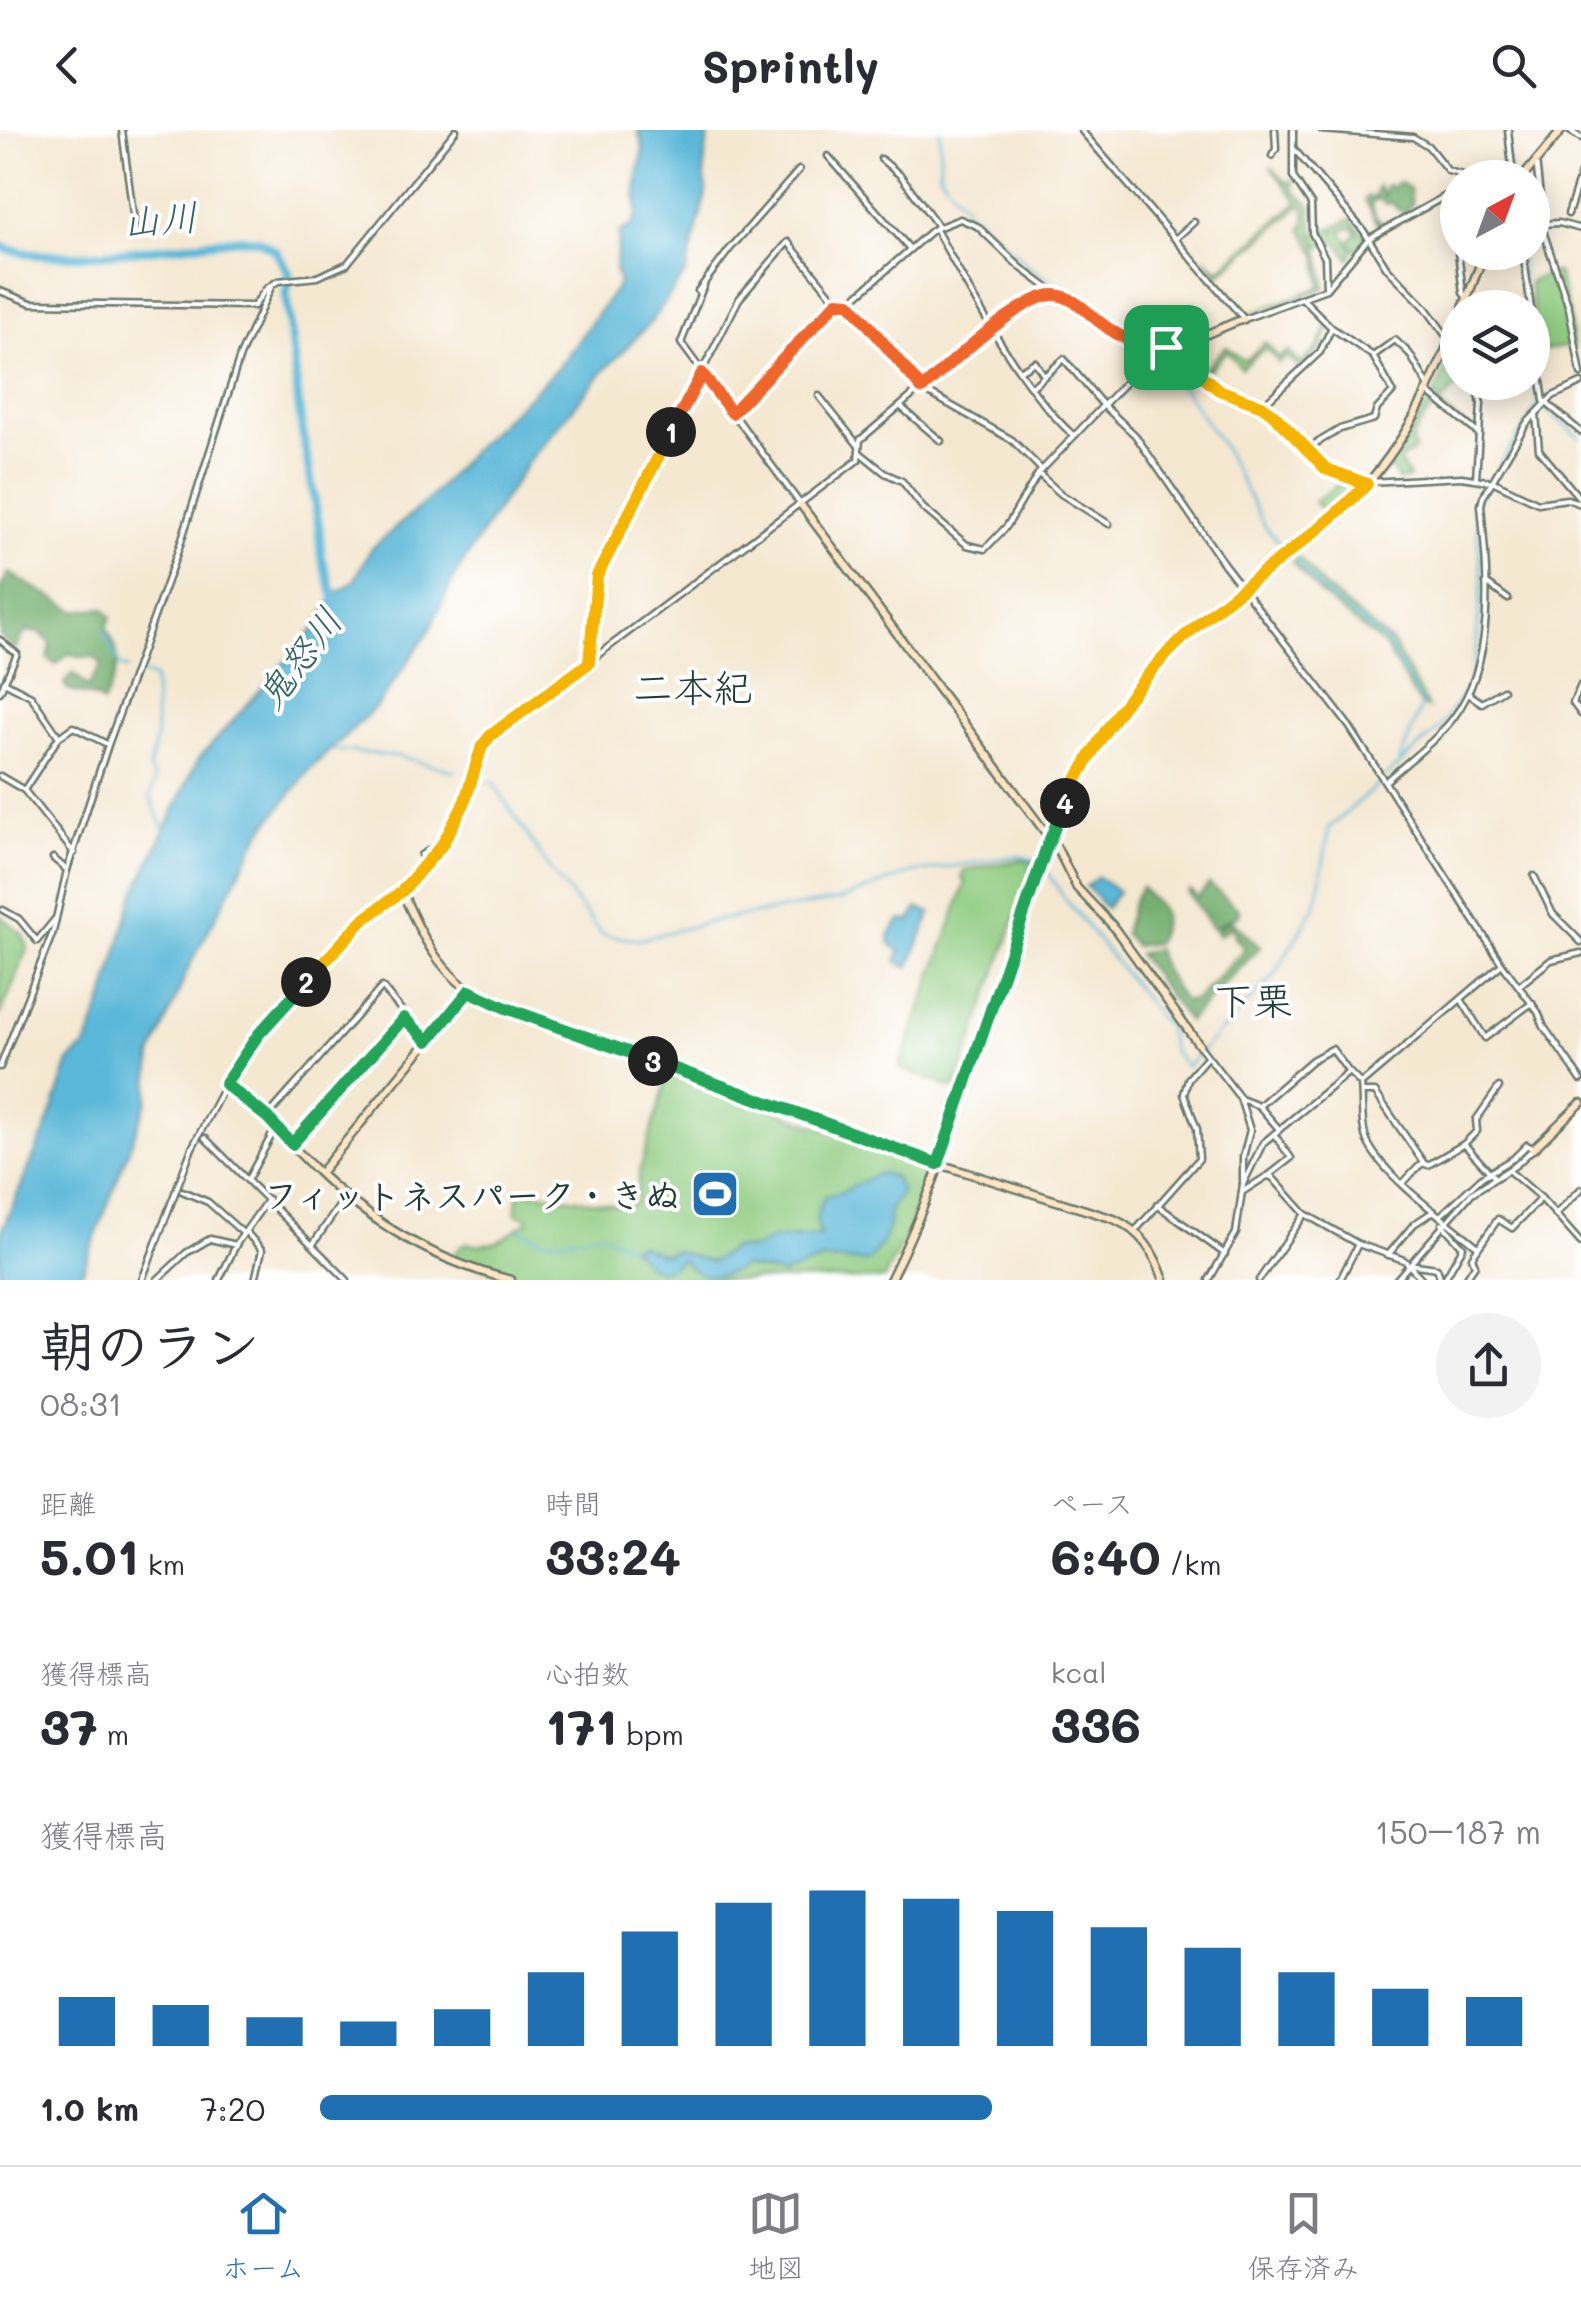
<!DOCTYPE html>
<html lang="ja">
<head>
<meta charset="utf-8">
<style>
	:root { --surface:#fff; --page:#f2f2f3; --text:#2b2b33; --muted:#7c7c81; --line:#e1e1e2; --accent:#1f6fb2 }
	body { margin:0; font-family:Mali,"Klee One",sans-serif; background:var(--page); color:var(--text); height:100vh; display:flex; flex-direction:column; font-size:38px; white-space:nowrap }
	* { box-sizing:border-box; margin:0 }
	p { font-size:32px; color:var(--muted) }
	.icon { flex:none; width:55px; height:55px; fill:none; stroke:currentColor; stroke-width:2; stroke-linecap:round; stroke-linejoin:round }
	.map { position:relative; height:1150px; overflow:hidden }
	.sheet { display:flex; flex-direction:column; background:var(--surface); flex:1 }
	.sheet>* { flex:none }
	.needle { width:65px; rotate:41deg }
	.controls { position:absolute; left:1440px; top:30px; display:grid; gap:20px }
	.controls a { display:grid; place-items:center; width:110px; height:110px; border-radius:50%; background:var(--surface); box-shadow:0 5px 25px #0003; font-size:50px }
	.pin { position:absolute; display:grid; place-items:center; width:85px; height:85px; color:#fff; margin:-42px; border-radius:20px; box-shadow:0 5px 15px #0006 }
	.km { position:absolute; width:50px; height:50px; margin:-25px; border-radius:50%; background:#222; color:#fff; font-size:28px; line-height:50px; text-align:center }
	.round { display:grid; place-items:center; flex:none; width:105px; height:105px; border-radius:52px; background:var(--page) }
	.head { display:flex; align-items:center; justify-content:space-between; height:170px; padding:0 40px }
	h1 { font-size:55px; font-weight:800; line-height:75px }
	.metrics { display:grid; grid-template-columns:repeat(3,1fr); gap:15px; height:170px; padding:10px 40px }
	.metrics div { display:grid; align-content:center }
	.metrics b { font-size:50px; font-weight:800 }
	.metrics small { font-size:28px; font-weight:400 }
	.metrics p { font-size:28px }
	.chart { height:280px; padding:20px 40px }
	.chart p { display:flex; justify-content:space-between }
	.chart svg { width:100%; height:180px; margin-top:10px; stroke:var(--accent); stroke-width:6 }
	ul { padding:0 40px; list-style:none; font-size:32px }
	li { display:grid; grid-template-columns:160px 120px 1fr; align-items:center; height:75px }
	li i { height:25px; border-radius:12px; background:var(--accent) }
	header { display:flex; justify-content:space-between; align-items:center; height:130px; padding:0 40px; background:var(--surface); font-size:45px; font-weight:800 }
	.menu { display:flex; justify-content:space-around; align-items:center; height:140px; border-top:2px solid var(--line); background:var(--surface); font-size:28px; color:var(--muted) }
	.menu a { display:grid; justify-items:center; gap:5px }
	.menu .active { color:var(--accent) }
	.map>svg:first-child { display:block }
	.green { fill:#90cc81; stroke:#58845a; stroke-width:2.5 }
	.forest { fill:#74b06f; stroke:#4a7652; stroke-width:2.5 }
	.water { fill:#5ab7d8; stroke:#3c7a86; stroke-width:2.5 }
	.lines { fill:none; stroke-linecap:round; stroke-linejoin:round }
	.stream { stroke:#5ab7d8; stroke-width:2.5 }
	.river { stroke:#5ab7d8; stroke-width:9 }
	.street-casing { stroke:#6a796b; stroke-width:9 }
	.secondary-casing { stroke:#6a796b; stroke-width:11 }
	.street { stroke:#fff; stroke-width:4 }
	.secondary { stroke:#fee5c5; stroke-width:6 }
	.split-1-casing { stroke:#fff; stroke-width:20 }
	.split-2-casing { stroke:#fff; stroke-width:20 }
	.split-3-casing { stroke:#fff; stroke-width:20 }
	.split-4-casing { stroke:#fff; stroke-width:20 }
	.split-5-casing { stroke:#fff; stroke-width:20 }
	.split-1 { stroke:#f0652b; stroke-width:12 }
	.split-2 { stroke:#f5b400; stroke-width:12 }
	.split-3 { stroke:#22a559; stroke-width:12 }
	.split-4 { stroke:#22a559; stroke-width:12 }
	.split-5 { stroke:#f5b400; stroke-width:12 }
	.labels { text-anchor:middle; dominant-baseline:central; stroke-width:8; stroke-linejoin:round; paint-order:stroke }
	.poi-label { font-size:35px; font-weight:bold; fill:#1f3d34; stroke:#fff; text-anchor:end }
	.water-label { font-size:38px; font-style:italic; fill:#316265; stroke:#fff }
	.quarter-label { font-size:40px; fill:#1f3d34; stroke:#fff }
</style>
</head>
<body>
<header><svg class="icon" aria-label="back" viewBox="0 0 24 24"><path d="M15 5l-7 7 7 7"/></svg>Sprintly<svg class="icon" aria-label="search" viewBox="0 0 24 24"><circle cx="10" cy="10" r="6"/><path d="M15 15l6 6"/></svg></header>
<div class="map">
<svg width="1581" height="1150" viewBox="0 0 1581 1150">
	<rect width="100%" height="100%" fill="#fff"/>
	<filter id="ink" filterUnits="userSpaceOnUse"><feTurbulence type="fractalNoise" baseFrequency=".01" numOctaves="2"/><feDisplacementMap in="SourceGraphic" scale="20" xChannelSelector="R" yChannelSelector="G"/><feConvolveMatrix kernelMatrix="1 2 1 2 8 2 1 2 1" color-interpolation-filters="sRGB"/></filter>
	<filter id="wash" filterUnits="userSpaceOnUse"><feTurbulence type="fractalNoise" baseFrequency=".0048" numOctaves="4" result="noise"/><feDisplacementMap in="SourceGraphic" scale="40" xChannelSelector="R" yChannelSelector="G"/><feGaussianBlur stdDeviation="2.25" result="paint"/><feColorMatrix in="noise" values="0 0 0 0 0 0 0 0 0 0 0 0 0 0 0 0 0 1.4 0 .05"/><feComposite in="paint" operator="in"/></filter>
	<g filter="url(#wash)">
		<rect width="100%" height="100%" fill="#f4e8d1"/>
		<g class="green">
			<path d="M1271,37L1286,53L1293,50L1294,61L1310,75C1311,105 1324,127 1325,158L1245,186L1321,157L1318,127L1302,98L1306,95L1305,79L1301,75L1213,150L1211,147L1216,141L1203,127L1219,140L1298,72Z"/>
			<polygon points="1351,89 1366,107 1356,119 1349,111 1357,103 1353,97 1341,100 1353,121 1350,129 1336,111 1320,117 1314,105 1330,98 1337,105 1333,97"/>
			<polygon points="1557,142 1568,180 1573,216 1538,221 1529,151"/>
			<polygon points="1327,196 1330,198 1321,218 1300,239 1287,226 1279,233 1265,218 1241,238 1227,221 1203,246 1200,244 1226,216 1243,230 1249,228 1265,212 1279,228 1288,221 1301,234 1319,216"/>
			<polygon points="1454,219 1457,224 1460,253 1442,272 1434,265"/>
			<polygon points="1432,268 1469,300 1439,276 1428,283 1413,307 1412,312 1415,319 1399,331 1409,348 1398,350 1392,338 1386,341"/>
			<polygon points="1344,350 1359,354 1328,385 1314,372"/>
			<polygon points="1298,427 1324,457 1392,513 1428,578 1420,575 1385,516 1323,466 1292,432"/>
			<polygon points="1026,729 1035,733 1030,739 1033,739 955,959 903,939 900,936 966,752 962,749 964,740"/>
			<polygon points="0,786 22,804 28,817 0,886"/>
			<path d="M669,942L922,1034L927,1048L908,1101L884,1149L525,1150L450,1128L464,1113C499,1118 501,1109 528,1091V1088L516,1083L519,1060L623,1076L636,1073L640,1040Z"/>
		</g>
		<g class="forest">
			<path d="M1398,52L1410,59L1412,75L1403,83L1392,73L1384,74L1383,71L1376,69L1371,74C1372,82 1376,90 1385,92L1380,98L1365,70L1368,66L1371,69L1375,66L1378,56L1384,66L1386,55L1394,57Z"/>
			<path d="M9,443L76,481L103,478L111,487L106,498C125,529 117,542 103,573L95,567L67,560L64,553L73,543L88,557L102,534L94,527H78L69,523L56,535L48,529L51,513L40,503L26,501L15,519L0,507V459Z"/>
			<polygon points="1209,754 1239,780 1238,785 1212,798 1188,763 1189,760 1198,767"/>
			<path d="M1141,757C1163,784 1170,777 1156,813L1134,816L1124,804L1133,771Z"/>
			<path d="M1231,790L1260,817L1188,891L1138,824L1156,819C1160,837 1173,854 1182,870L1194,871L1243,821L1244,816L1236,809L1232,797L1218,805L1215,800Z"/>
		</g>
		<g class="water">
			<polygon points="638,0 709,0 704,35 706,63 686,142 651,192 600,245 526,335 455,445 428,503 378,575 311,638 261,702 188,839 152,926 148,969 79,1150 0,1150 0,1104 48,994 69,932 86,916 104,869 132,770 197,631 315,498 334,465 354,451 371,419 429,369 471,321 559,237 619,154 615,139 620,102 633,94 637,84 636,58 643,18"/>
			<polygon points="1098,747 1118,762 1106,778 1086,756"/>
			<polygon points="918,778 931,783 909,838 896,831 900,821 890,814 889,805 900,790 910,791"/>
			<path d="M881,1043L894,1046L902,1062L889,1080C893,1098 880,1118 868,1132L822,1130L782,1145C770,1140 757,1141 744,1136C721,1150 699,1150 682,1130L664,1141C639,1136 644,1125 630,1117L638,1114L663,1124L676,1121L712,1132L732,1118L753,1119L772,1109L820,1106L816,1087L825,1066C852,1062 861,1049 881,1043Z"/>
		</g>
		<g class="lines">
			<g class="stream">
				<polyline points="940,0 940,44 969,82 1032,139 1073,164 1111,194 1143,210"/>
				<polyline points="1505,0 1509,41"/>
				<polyline points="1519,122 1526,178"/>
				<polyline points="1159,223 1223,317 1266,399 1284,418"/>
				<polyline points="1545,279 1581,308"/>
				<polyline points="1295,430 1321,460 1386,512 1422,574 1399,632"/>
				<polyline points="105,502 120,537 128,539"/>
				<polyline points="142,544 154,548 156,609 149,638 155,651 150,667 164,698"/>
				<polyline points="333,620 397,626 454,641"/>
				<polyline points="1385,647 1440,598 1469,555 1476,521 1482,450 1475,375 1537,276 1538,265 1532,224"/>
				<polyline points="488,651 493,653 551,741 602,804 637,810 718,790 840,770 910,743 1019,726 1036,731"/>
				<polyline points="1046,740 1063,766 1167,897 1172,920 1186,937 1273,847 1317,772 1329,698 1382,651"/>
				<polyline points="519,1099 542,1109 562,1110 602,1103 630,1117"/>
			</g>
			<path class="river" d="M0,116C54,139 176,114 239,109L258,110L276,121L289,144L286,166L301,294L319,397L321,425L336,473"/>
		</g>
	</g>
	<g filter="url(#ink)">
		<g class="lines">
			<g class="street-casing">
				<g id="street">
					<polyline points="122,0 136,107"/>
					<polyline points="1081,0 1244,189 1326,159 1368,109 1458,59"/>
					<polyline points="1293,0 1293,47 1311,74 1312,103 1325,128 1326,159"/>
					<polyline points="1322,0 1413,7 1428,16 1448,41 1475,48"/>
					<polyline points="1508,0 1513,46"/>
					<polyline points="1568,0 1581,8"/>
					<polyline points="1294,19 1363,100 1387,138 1425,177 1458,222"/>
					<polyline points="828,26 910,119"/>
					<polyline points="1272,26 1276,19 1275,0"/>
					<polyline points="881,29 901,46 938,96"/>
					<polyline points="1536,30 1544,104 1569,178 1581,244"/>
					<polyline points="1494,48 1515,48"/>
					<polyline points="1452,64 1458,114"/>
					<polyline points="1568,84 1581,43"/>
					<polyline points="1542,94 1559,93 1581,99"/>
					<path d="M935,98C971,163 1019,256 1073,305"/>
					<polyline points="1175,109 1194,92"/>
					<polyline points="1458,122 1463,163 1467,168"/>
					<polyline points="1523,122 1531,178"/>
					<polyline points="705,152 681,213 801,375"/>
					<polyline points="0,161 31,173 254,176 266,159 278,151 317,147 347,134 456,0"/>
					<polyline points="698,161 729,120 799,40"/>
					<polyline points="1302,168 1332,198 1373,226 1393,262 1377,279 1374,289 1340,299 1305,320"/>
					<polyline points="849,173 932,100 960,89 977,96 1020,137 1056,164"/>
					<polyline points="1532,192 1544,271 1581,302"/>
					<polyline points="1166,217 1220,261 1262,276 1273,284 1326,339 1367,354"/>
					<polyline points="1373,226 1395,210 1409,223 1428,255"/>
					<polyline points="1021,240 1035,232 1043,244"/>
					<polyline points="1476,252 1481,274 1476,348"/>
					<polyline points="1032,257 1064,229 1103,275 1135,305 1224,434 1349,596 1502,834 1538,882 1544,897 1581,950"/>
					<polyline points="1429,263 1479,304"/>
					<polyline points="819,266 858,315"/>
					<polyline points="1262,276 1320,222 1331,199"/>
					<polyline points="901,277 941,311"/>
					<polyline points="732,283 837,172"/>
					<polyline points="1536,284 1539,320 1581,370"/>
					<polyline points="859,322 885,343 902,351 923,378 967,415 985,419 1007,396 1038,344 1158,218"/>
					<polyline points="1040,345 1061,364 1109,394"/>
					<polyline points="1369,352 1462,347 1494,352 1538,373 1567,369 1581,374"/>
					<polyline points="1486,453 1508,469"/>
					<polyline points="0,510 17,524 0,562"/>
					<polyline points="589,533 597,446 739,169 788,112 837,172 849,173 922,259 1012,310 1042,340"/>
					<polyline points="4,552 31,566 59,607 73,597 107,614"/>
					<polyline points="1581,555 1573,573 1581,584"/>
					<polyline points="1470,565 1482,573 1503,560"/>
					<polyline points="0,646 24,660 74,723"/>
					<path d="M1386,651C1408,631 1436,611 1454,587C1497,529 1487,443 1481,375L1483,367L1526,294L1553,266L1581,253"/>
					<polyline points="24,660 59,607"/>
					<polyline points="421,725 436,716 447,704"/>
					<polyline points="53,728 67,740"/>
					<polyline points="1534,746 1553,784 1581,812"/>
					<polyline points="3,780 19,789 37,811 55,789"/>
					<polyline points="1520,855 1551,830 1581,823"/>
					<polyline points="1461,869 1485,908 1532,873"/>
					<polyline points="1199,915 1240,968 1250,1000 1243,1027 1243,1054 1236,1103 1209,1150"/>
					<polyline points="0,937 53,802 67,740 108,615 180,415 240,226 272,155"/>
					<polyline points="1361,954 1502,834"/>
					<polyline points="1362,962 1375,962 1423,1032 1404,1052"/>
					<polyline points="1241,969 1259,976 1279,999"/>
					<polyline points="1259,976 1312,930 1332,919 1348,941"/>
					<polyline points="267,987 382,857 427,911"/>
					<polyline points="205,1008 347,1150"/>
					<polyline points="292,1014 404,888"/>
					<polyline points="1464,1014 1477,1001 1476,990 1499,957"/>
					<polyline points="1514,1028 1527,1015 1533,1019"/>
					<polyline points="1422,1033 1428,1035 1464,1014 1495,1048"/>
					<polyline points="1508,1040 1541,1068 1581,1113"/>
					<polyline points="1268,1046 1291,1028 1274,1004"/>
					<polyline points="248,1049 274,1001"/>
					<path d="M1243,1054L1263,1013L1349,942L1361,954C1363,972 1360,1000 1369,1015C1387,1049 1447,1091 1477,1116"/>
					<polyline points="182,1061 208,1072 243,1103"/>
					<polyline points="1242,1062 1267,1046 1272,1047 1305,1084 1358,1114 1404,1130 1423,1150"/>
					<polyline points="1157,1075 1225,1124"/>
					<polyline points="1556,1084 1581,1059"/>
					<polyline points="1440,1086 1482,1047 1514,1028"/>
					<polyline points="1442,1094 1463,1117 1444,1150"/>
					<polyline points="1135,1101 1199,1029 1197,999 1184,964 1188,949 1206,928"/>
					<polyline points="246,1102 262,1120 255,1150"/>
					<polyline points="313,1114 344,1069"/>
					<polyline points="1388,1125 1414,1094 1434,1081"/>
					<polyline points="1409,1134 1437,1138 1441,1150"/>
					<polyline points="142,1150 192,1018 232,942 258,905 362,791 402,761 442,715 464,675 483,616 491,605 858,330 860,310 993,197"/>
					<polyline points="157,1150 186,1123 210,1109 236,1115"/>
					<polyline points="219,1150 237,1113 268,1069"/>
					<polyline points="1259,1150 1305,1084"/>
					<polyline points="1340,1150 1358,1114"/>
					<polyline points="1396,1150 1472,1063 1516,1035 1532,1020"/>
					<polyline points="1465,1150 1475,1135 1472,1127 1498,1089 1512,1098 1541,1068"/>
				</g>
			</g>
			<g class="secondary-casing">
				<g id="secondary">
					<polyline points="1522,48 1562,0"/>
					<polyline points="1463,178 1485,122"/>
					<path d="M993,197C1009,187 1028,170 1047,166C1079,159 1116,217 1156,218C1180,219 1220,197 1244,189"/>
					<polyline points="801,375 1057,718 1077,758 1112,795 1199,915"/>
					<path d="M402,761C421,806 440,845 484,870L923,1029L1114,1089C1142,1102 1154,1122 1164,1150"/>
					<path d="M225,954C259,979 284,1008 314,1038C370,1093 435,1131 511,1150"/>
					<polyline points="1533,1019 1581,973"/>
					<polyline points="320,1043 469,861"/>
					<path d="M890,1150C944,1043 976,923 1015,810C1039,738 1063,667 1105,603C1132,561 1166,521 1204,489C1258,444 1319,407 1367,354C1410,306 1434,249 1458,190"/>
				</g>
			</g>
			<use href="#street" class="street"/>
			<use href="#secondary" class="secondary"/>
		</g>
	</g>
	<g class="lines" filter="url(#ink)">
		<g class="split-1-casing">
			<path id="split-1" d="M671,302L702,243L732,283L837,172L850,173L922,259C947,237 1023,163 1055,165C1073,166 1088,183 1101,193C1119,207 1142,219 1166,217"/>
		</g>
		<g class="split-2-casing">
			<polyline id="split-2" points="306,852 362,791 402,761 442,715 464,674 482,616 491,605 589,533 597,446 671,302"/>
		</g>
		<g class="split-3-casing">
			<polyline id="split-3" points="306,852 258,905 225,954 267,987 292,1014 404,888 428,911 469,861 506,878 653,931"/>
		</g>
		<g class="split-4-casing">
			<polyline id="split-4" points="653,931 938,1034 1046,719 1065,673"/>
		</g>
		<g class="split-5-casing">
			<path id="split-5" d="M1065,673C1098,605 1144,540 1202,491C1257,444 1317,406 1367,354L1326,339L1273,284L1262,276L1219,260L1166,217"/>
		</g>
		<use href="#split-1" class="split-1"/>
		<use href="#split-2" class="split-2"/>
		<use href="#split-3" class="split-3"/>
		<use href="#split-4" class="split-4"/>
		<use href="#split-5" class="split-5"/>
	</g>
	<defs>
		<g id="stadium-square" transform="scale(2.5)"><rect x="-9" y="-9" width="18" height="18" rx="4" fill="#1f6fb2" stroke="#fff"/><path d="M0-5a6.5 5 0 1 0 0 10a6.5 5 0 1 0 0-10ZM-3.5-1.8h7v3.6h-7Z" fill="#fff"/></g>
	</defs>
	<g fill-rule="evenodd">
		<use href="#stadium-square" x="715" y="1064"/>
	</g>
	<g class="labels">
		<g class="poi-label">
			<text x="680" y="1064">フィットネスパーク・きぬ</text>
		</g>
		<g class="water-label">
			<text transform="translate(160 88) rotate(-5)">山川</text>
			<text transform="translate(298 527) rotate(-53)">鬼怒川</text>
		</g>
		<g class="quarter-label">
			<text x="693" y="556">二本紀</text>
			<text x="1253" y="869">下栗</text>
		</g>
	</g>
</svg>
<div class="controls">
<a><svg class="needle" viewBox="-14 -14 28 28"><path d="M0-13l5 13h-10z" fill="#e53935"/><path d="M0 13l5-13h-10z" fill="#7c7c81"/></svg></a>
<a><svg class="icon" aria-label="layers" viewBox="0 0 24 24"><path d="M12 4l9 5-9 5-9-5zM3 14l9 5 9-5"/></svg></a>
</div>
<div class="pin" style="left:1166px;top:217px;background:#1e9e55"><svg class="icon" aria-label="arrive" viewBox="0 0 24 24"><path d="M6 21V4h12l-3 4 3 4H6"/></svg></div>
<b class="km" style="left:671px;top:302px">1</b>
<b class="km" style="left:306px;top:852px">2</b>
<b class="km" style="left:653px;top:931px">3</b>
<b class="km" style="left:1065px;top:673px">4</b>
</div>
<section class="sheet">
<div class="head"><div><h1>朝のラン</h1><p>08:31</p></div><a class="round"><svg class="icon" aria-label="share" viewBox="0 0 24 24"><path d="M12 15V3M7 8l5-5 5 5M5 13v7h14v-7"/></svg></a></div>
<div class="metrics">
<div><p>距離</p><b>5.01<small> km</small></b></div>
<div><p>時間</p><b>33:24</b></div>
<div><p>ペース</p><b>6:40<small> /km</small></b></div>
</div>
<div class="metrics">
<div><p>獲得標高</p><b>37<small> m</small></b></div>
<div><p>心拍数</p><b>171<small> bpm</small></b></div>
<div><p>kcal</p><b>336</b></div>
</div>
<div class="chart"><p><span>獲得標高</span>150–187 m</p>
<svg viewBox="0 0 160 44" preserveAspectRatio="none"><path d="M5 44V32M15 44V34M25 44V37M35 44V38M45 44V35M55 44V26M65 44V16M75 44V9M85 44V6M95 44V8M105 44V11M115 44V15M125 44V20M135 44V26M145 44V30M155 44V32"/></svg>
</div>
<ul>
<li><b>1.0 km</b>7:20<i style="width:55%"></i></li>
</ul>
</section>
<nav class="menu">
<a class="active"><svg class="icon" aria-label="home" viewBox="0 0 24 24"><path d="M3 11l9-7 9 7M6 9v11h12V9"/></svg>ホーム</a>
<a><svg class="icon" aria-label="map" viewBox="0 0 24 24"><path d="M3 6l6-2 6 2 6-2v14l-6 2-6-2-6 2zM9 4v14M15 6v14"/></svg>地図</a>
<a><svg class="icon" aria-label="saved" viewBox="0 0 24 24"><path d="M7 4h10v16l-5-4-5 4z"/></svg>保存済み</a>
</nav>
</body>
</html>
